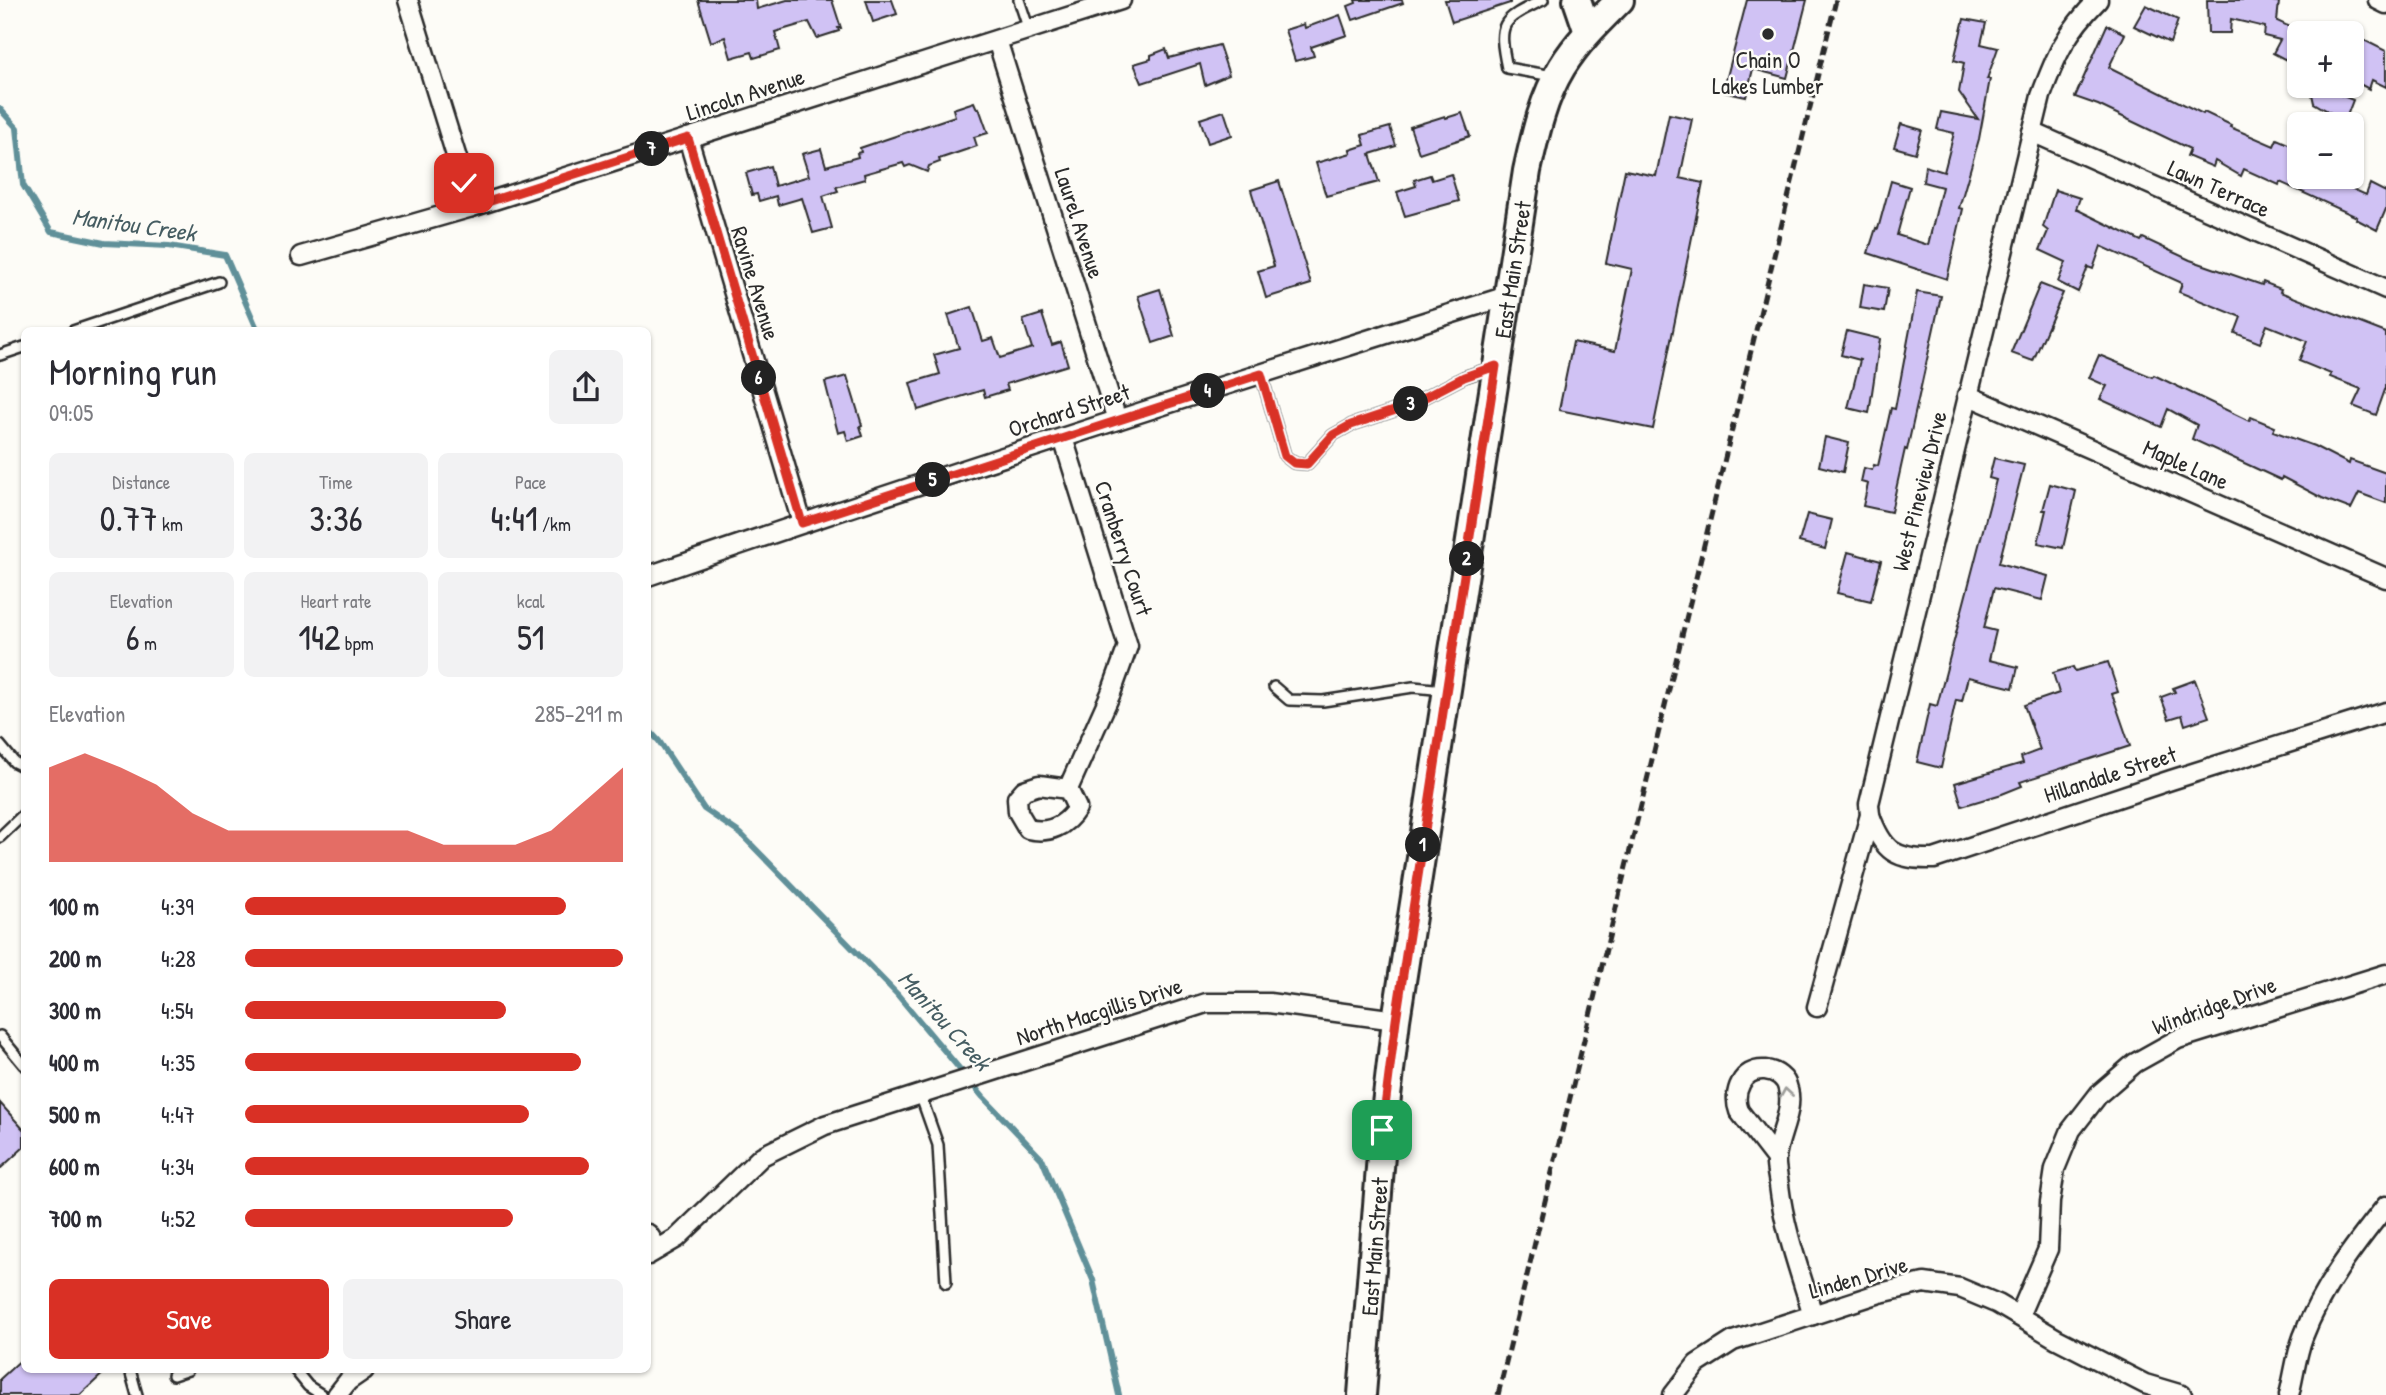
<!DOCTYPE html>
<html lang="en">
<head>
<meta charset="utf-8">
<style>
	:root { --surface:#fff; --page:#f2f2f3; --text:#2b2b33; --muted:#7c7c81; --accent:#d93025 }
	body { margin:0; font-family:"Patrick Hand",sans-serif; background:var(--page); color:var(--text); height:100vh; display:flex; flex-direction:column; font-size:26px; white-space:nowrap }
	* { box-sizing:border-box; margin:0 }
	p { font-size:23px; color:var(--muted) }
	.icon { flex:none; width:38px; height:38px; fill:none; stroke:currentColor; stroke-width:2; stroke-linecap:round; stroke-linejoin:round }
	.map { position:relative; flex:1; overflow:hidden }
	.drawer { position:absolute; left:21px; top:327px; width:630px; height:1046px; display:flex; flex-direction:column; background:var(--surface); border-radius:10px; box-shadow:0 2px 5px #0004 }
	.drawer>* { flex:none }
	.buttons { position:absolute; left:2287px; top:21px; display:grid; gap:14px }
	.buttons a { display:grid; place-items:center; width:77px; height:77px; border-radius:10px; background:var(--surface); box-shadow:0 2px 5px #0004; font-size:35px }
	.pin { position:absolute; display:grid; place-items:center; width:60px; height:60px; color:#fff; margin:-30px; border-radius:14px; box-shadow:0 4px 10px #0006 }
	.km { position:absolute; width:35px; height:35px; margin:-18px; border-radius:50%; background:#222; color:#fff; font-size:19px; line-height:35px; text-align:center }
	.round { display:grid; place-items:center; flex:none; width:74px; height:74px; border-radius:10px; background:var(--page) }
	.summary { display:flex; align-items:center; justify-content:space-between; height:119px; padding:0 28px }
	h1 { font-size:38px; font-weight:600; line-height:52px }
	.metrics { display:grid; grid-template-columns:repeat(3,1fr); gap:10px; height:119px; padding:7px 28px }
	.metrics div { display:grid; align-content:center; border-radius:10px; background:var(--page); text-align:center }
	.metrics b { font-size:35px; font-weight:600 }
	.metrics small { font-size:19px; font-weight:400 }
	.metrics p { font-size:19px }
	.chart { height:196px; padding:14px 28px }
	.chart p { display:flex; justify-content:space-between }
	.chart svg { width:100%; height:126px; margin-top:7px; fill:var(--accent); opacity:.7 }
	.primary-button { display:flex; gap:14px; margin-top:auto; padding:14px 28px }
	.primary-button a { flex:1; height:80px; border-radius:10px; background:var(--accent); color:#fff; font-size:28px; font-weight:600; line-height:80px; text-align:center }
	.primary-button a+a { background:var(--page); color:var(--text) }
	ul { padding:0 28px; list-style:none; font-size:23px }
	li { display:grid; grid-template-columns:112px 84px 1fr; align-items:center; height:52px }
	li i { height:18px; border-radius:9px; background:var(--accent) }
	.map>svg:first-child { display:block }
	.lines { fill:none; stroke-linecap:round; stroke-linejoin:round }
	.stream { stroke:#619099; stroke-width:6 }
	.building { fill:#d0c2f4; stroke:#2b2b2b; stroke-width:2 }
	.lane-casing { stroke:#2b2b2b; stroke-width:14 }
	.street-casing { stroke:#2b2b2b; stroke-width:23 }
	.secondary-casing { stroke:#2b2b2b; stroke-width:32 }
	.lane { stroke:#fdfcf7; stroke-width:9 }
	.street { stroke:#fdfcf7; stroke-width:18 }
	.secondary { stroke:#fdfcf7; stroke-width:26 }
	.rail { stroke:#2b2b2b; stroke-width:5; stroke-dasharray:10 5; stroke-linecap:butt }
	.oneway { stroke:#9e9e9b }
	.route-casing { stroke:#fff; stroke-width:14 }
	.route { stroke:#d93025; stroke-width:9 }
	.poi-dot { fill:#2b2b2b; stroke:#fdfcf7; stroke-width:2.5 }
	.labels { text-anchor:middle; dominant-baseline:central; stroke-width:5; stroke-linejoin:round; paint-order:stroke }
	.poi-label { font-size:23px; fill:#2b2b2b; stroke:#fdfcf7 }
	.street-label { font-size:23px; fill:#2b2b2b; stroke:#fdfcf7 }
	.water-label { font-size:24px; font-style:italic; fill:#465d62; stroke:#fdfcf7 }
</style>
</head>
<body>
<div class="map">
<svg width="2386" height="1395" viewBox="0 0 2386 1395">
	<rect width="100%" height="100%" fill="#fdfcf7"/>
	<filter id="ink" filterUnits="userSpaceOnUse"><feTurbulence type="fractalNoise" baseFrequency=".0143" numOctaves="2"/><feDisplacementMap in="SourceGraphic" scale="14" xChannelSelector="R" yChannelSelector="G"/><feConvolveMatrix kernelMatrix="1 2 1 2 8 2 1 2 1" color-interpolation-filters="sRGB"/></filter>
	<g filter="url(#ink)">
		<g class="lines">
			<g class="stream">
				<polyline points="0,109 17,128 23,185 51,232 104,243 169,246 225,255 258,331"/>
				<polyline points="648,729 659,741 704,809 741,834 897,994 983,1097 1042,1159 1093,1280 1119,1395"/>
			</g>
		</g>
		<g class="building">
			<polygon points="698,0 756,0 757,9 787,0 832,0 841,28 838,28 839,31 817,38 809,22 775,32 780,50 754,58 752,52 731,58 725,37 711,42"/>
			<polygon points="866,0 892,0 897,14 873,22"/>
			<polygon points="1355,0 1402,0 1403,3 1353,20 1348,6 1356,3"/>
			<polygon points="1445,0 1510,0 1510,3 1452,22"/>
			<polygon points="1747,0 1807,0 1787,78 1753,69 1746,97 1723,92"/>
			<polygon points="2207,0 2264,0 2279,2 2277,21 2303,33 2300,33 2300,44 2290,62 2273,53 2280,40 2264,36 2265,27 2231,19 2230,33 2208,33"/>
			<polygon points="2146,5 2178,20 2170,43 2134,26"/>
			<polygon points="1340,15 1347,35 1311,47 1314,56 1295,61 1285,30 1304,24 1305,28"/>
			<polygon points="1964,19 1986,23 1981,44 1998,48 1987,79 1990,79 1979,139 1959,208 1963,209 1947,279 1868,253 1876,228 1878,229 1891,181 1910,187 1897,235 1928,245 1942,187 1923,182 1925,166 1944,172 1954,133 1937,129 1941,112 1978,119 1959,92 1964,63 1954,60"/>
			<polygon points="2107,25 2125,34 2109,67 2203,114 2204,112 2231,125 2230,127 2274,146 2277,139 2300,149 2300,177 2326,177 2366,195 2370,184 2386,192 2386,209 2377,230 2356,219 2357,217 2280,182 2279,185 2244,169 2241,176 2215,161 2213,167 2187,156 2190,149 2098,105 2075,97"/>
			<polygon points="2360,41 2366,41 2386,51 2386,87 2372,80 2369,89 2352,80 2352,59"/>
			<polygon points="1219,45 1229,75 1205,85 1200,64 1142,83 1134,64 1151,59 1151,55 1166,49 1169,58"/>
			<polygon points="2323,88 2353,100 2345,121 2314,103 2311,90"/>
			<polygon points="974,102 977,109 979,108 988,133 974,137 977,146 939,159 940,162 929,166 927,172 910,165 905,167 903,163 864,174 865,179 836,187 838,191 823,196 832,228 813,233 802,198 778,205 776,196 759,201 757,194 752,195 746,173 770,166 775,186 809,176 802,154 821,149 826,166 858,157 857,153 861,152 860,148 955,116 953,109"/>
			<polygon points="1224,111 1232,135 1208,143 1200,119"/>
			<polygon points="1462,113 1470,136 1419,153 1410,127 1445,116 1446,118"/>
			<polygon points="1669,114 1692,119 1680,178 1703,183 1653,429 1559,410 1573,342 1615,351 1632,269 1606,263 1625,170 1656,176"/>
			<polygon points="1901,124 1922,130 1915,153 1894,147"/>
			<polygon points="1390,127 1396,146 1370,154 1379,182 1326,196 1316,163 1351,153 1350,150 1365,145 1362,135"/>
			<polygon points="1451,174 1459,201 1405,216 1397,192 1416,186 1414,180 1430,175 1432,180"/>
			<polygon points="1279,181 1311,284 1266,298 1258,271 1274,266 1251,190"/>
			<polygon points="2055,190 2080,198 2076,209 2141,241 2143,238 2190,260 2262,285 2263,282 2281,289 2280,292 2386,333 2386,387 2376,415 2353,406 2361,389 2330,377 2331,374 2299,361 2307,341 2267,325 2260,343 2235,333 2241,317 2179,292 2182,283 2101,246 2093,269 2088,267 2078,292 2058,282 2066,262 2040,250 2048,231 2043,227"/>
			<polygon points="1864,284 1888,288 1884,312 1860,308"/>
			<polygon points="2040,284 2063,293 2033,361 2011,353"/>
			<polygon points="1160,289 1174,336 1153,343 1138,296"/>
			<polygon points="1917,292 1941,296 1907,450 1905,449 1891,512 1863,506 1868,484 1861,482 1864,468 1872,470 1874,465 1878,466 1891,408 1895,409"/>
			<polygon points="972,307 983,341 993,338 1000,358 1032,348 1023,320 1042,314 1052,345 1061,342 1068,365 1006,384 1008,390 985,397 983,390 918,410 910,383 940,374 934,355 959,348 948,315"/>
			<polygon points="1847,331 1880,339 1869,413 1848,408 1860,360 1841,355"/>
			<polygon points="2099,355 2152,377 2154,375 2249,421 2251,417 2275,427 2273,431 2314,446 2349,464 2350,460 2386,473 2386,503 2359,493 2351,509 2322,498 2282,477 2281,480 2192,439 2197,425 2168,409 2161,427 2100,399 2107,386 2089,378"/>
			<polygon points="847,376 862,425 860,426 863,436 848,441 845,431 838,433 825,382"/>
			<polygon points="1825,437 1849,443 1843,472 1819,466"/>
			<polygon points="1994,458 2024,465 1999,563 2048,576 2042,600 1994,588 1984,628 1996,631 1989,660 2018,667 2013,688 1968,677 1962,701 1956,700 1941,768 1917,762 1930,704 1937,706 1996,480 1989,478"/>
			<polygon points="2050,484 2076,491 2063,548 2038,543 2046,510 2043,510"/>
			<polygon points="1807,514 1832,520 1825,549 1799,542"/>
			<polygon points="1848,552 1881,561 1871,601 1837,593"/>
			<polygon points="2108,662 2118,692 2112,694 2130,746 2020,782 2022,786 2002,794 1962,806 1955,783 2023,763 2021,757 2040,750 2024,705 2059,693 2053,673 2073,667 2075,671"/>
			<polygon points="2195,680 2209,717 2185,725 2182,715 2169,719 2161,697 2175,692 2173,688"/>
			<polygon points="0,1103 24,1130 24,1147 0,1169"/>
			<polygon points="24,1357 24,1370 107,1370 80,1395 0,1395 0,1379"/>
		</g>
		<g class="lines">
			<g class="lane-casing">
				<g id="lane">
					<polyline points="1019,0 1029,30"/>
					<path d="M1543,0C1502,20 1497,21 1507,68L1553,76"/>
					<polyline points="73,331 219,282"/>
					<polyline points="0,355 24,347"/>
					<polyline points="1261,374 1285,456 1294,463 1307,464 1333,435 1351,425 1408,406 1464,377 1491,368"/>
					<polyline points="1274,687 1289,700 1323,701 1413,687 1445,690"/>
					<polyline points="0,745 14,762 24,767"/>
					<polyline points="0,837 24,814"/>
					<polyline points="0,1036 24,1065"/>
					<polyline points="920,1094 938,1145 946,1283"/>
					<polyline points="130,1370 137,1395"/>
					<polyline points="295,1370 308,1386 322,1395"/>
					<polyline points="173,1375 188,1370"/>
				</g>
			</g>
			<g class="street-casing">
				<g id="street">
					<polyline points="408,0 472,207"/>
					<polyline points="2378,0 2386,4"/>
					<polyline points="997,40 1117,420"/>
					<polyline points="2032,132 2386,289"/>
					<polyline points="688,138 802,523"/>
					<polyline points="301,256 472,207 1121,0"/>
					<polyline points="1967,395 2386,578"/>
					<polyline points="1063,438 1128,646 1111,693 1068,789"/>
					<path d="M648,576C932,478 1220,386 1507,296"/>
					<path d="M1039,785L1068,789L1077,808C1066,826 1049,834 1028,829L1018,812L1017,798L1024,790Z"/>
					<path d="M1870,815C1883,852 1896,860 1934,859L2171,780L2386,712"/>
					<path d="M1817,1007L1870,815L1869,804L2041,96C2056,55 2066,32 2098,0"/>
					<path d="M1776,1159L1739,1111C1732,1093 1742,1068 1765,1070C1776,1071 1786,1078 1788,1089C1794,1111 1778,1136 1776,1158C1775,1166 1778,1176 1779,1185C1784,1229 1800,1272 1813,1315"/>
					<polyline points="648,1234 658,1249"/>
					<polyline points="648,1255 677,1238 762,1156 825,1125 1206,1003 1269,1003 1396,1020"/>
					<polyline points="2019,1316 2048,1249 2050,1202 2055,1169 2071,1130 2099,1094 2135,1063 2178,1039 2386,974"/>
					<polyline points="337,1395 348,1381 364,1370"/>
					<polyline points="1673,1395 1697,1364 1733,1341 1880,1293 1924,1283 1960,1288 1998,1304 2057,1339 2145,1384 2182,1395"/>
					<path d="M2289,1395C2294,1376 2296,1356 2303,1337C2321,1289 2354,1246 2386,1206"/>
				</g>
			</g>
			<g class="secondary-casing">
				<g id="secondary">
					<polyline points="1577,0 1588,32"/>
					<path id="s1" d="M1362,1395L1383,1130L1396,1020L1527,171C1535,135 1543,98 1562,67C1578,41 1599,21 1620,0"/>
				</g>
			</g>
			<use href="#lane" class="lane"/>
			<use href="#street" class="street"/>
			<use href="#secondary" class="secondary"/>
			<polyline class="rail" points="1498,1395 1836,0"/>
		</g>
		<defs><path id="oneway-chevron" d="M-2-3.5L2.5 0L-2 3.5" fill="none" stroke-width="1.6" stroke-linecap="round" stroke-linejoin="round" transform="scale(1.75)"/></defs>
		<use class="oneway" href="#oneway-chevron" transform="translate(1786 1093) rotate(-99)"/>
	</g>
	<g class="lines" filter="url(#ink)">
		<g class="route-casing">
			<polyline id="route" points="464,183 472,207 688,138 802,523 1261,374 1285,456 1294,463 1307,464 1333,435 1351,425 1408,406 1464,377 1496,366 1396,1020 1382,1130"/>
		</g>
		<use href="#route" class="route"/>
	</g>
	<circle class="poi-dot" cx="1768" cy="34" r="7"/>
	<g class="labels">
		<g class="poi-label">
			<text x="1768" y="59">Chain O<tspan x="1768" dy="26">Lakes Lumber</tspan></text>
		</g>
		<g class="street-label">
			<text transform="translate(745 94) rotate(-18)">Lincoln Avenue</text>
			<text transform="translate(2219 188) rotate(24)">Lawn Terrace</text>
			<text transform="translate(1080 223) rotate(72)">Laurel Avenue</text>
			<text stroke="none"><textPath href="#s1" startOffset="1136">East Main Street</textPath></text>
			<text transform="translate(756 283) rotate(73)">Ravine Avenue</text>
			<text transform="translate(1069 410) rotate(-18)">Orchard Street</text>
			<text transform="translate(2186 464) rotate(24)">Maple Lane</text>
			<text transform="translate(1919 491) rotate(-76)">West Pineview Drive</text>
			<text transform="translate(1124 548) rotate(72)">Cranberry Court</text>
			<text transform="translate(2110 774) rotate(-18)">Hillandale Street</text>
			<text transform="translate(2214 1005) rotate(-20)">Windridge Drive</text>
			<text transform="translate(1099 1011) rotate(-18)">North Macgillis Drive</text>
			<text stroke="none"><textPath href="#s1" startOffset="149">East Main Street</textPath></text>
			<text transform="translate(1858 1277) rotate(-16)">Linden Drive</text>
		</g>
		<g class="water-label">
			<text transform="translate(134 224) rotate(8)">Manitou Creek</text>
			<text transform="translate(945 1020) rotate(48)">Manitou Creek</text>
		</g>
	</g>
</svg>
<div class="buttons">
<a>+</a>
<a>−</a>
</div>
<div class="pin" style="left:1382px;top:1130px;background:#1e9e55"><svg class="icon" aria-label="arrive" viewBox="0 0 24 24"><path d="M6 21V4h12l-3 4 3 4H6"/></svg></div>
<div class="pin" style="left:464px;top:183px;background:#d93025"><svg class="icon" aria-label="check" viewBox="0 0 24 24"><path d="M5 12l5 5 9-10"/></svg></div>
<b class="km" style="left:1423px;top:845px">1</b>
<b class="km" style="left:1467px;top:559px">2</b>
<b class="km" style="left:1411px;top:404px">3</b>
<b class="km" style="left:1208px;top:391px">4</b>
<b class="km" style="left:933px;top:480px">5</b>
<b class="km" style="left:759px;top:378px">6</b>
<b class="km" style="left:652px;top:149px">7</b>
<section class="drawer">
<div class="summary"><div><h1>Morning run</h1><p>09:05</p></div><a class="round"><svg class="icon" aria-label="share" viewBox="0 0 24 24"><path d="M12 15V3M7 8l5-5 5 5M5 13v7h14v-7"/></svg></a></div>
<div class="metrics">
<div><p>Distance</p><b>0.77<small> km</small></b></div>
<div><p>Time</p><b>3:36</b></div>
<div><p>Pace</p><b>4:41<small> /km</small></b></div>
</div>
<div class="metrics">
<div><p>Elevation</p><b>6<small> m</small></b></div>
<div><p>Heart rate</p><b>142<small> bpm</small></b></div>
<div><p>kcal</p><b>51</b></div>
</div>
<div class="chart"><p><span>Elevation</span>285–291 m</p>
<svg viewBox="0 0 160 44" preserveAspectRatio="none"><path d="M0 44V11L10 6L20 11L30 17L40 27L50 33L60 33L70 33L80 33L90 33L100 33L110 38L120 38L130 38L140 33L150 22L160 11V44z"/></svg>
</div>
<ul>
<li><b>100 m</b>4:39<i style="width:85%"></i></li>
<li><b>200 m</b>4:28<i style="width:100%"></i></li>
<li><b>300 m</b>4:54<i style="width:69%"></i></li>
<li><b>400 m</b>4:35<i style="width:89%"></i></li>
<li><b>500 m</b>4:47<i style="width:75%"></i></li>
<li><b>600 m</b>4:34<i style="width:91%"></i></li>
<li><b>700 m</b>4:52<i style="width:71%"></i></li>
</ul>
<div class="primary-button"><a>Save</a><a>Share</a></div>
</section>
</div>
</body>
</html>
